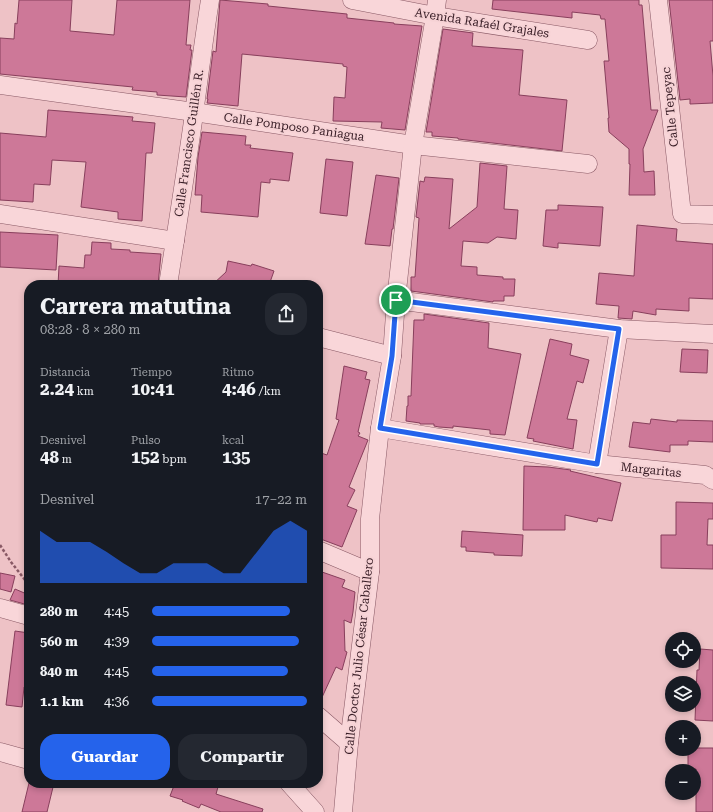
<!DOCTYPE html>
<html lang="es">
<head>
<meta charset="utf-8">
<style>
	:root { --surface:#171b24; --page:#242831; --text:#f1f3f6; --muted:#9ea1a6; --accent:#2563eb }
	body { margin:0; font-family:"Roboto Serif",serif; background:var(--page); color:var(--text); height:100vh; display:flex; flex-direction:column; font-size:15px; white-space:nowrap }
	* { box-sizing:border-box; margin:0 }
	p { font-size:13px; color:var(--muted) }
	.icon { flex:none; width:22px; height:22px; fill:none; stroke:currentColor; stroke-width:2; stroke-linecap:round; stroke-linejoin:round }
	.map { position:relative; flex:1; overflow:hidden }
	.sheet { position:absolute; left:24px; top:280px; width:299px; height:508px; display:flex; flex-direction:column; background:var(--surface); border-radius:16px; box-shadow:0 2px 6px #0003 }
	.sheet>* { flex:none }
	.fabs { position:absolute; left:665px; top:632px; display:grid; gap:8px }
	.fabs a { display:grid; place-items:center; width:36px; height:36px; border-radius:50%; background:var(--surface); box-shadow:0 2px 6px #0003; font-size:20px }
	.pin { position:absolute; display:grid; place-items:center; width:34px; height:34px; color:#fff; margin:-17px; border:2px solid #fff; border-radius:50%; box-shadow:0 1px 4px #0007 }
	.round { display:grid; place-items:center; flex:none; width:42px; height:42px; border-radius:16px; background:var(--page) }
	.overview { display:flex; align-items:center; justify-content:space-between; height:68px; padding:0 16px }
	h1 { font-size:22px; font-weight:700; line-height:30px }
	.metrics { display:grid; grid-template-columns:repeat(3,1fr); gap:6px; height:68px; padding:4px 16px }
	.metrics div { display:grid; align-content:center }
	.metrics b { font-size:17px; font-weight:700 }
	.metrics small { font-size:11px; font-weight:400 }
	.metrics p { font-size:11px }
	.chart { height:112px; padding:8px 16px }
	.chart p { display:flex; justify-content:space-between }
	.chart svg { width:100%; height:72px; margin-top:4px; fill:var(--accent); opacity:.7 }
	.action { display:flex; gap:8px; margin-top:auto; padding:8px 16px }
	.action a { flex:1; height:46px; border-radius:16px; background:var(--accent); color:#fff; font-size:16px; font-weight:700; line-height:46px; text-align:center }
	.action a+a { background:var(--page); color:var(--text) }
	ul { padding:0 16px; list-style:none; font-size:13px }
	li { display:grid; grid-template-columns:64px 48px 1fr; align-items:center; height:30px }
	li i { height:10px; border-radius:5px; background:var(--accent) }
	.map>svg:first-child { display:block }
	.building { fill:#cd7898; stroke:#883f5c }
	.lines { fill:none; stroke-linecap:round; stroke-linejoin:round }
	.minor-casing { stroke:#895965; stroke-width:19 }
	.path { stroke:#895965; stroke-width:2.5; stroke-dasharray:3 2; stroke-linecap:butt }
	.minor { stroke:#f9d6d9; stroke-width:18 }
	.route-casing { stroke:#fff; stroke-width:8 }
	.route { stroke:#2563eb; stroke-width:5 }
	.labels { text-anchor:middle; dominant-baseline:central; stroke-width:4; stroke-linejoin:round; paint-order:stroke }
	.street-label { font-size:12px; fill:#381d26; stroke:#f6d2d5 }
</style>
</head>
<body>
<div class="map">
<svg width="713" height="812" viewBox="0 0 713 812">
	<rect width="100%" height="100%" fill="#eec2c6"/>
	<g class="building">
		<polygon points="19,0 72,0 70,31 114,35 117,0 190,0 186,45 191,45 190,50 192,50 186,97 157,95 157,92 132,90 133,87 0,74 0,38 14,39 15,23 17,24"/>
		<polygon points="220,0 268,4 268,6 347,14 347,18 394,23 394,24 422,26 405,130 381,128 382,122 333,121 334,97 345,98 347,67 343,66 343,64 242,54 238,106 207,103 208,99 207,99 213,51 216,52"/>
		<polygon points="493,0 639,0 639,5 642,5 651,110 658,110 643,149 644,172 654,171 655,195 629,195 630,164 629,164 629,149 609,132 608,118 609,118 604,61 609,61 605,19 601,19 600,15 572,12 572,18 492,9"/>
		<polygon points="669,0 713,0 713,41 710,41 713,76 713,103 690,104 690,99 680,100"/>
		<polygon points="443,29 473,33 472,46 523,50 519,95 567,100 562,151 458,139 458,138 432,136 432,132 426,132"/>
		<polygon points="48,110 133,117 132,121 155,123 152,153 146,153 142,221 118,219 118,212 81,207 86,162 52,160 50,185 34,184 33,202 0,200 0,133 46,137"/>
		<polygon points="202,132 246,136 245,145 251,145 250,148 293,153 289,181 270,179 270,183 261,182 258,217 201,212 202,195 195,195 198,157"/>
		<polygon points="326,159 353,162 347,216 320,213"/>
		<polygon points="480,163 507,166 504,209 518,210 516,239 497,237 488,243 463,241 461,266 477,267 477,275 503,277 503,279 515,279 514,296 504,296 504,301 493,301 493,302 411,291 411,277 415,277 419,218 416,217 420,181 424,182 425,177 453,179 449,229 477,207"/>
		<polygon points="376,175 399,178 393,229 392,229 390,246 365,244"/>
		<polygon points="558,205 603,207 600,246 558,243 558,248 543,246 546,210 558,210"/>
		<polygon points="637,225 677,229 676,241 713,244 713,299 689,298 689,311 656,309 656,315 633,311 632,319 618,318 619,306 596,304 599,273 634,276"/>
		<polygon points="0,232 58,235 56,270 0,267"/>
		<polygon points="92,242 111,243 111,249 130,250 130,252 161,254 158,285 58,285 59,266 84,268 85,255 91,255"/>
		<polygon points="228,261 251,266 252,264 274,271 269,285 212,285 226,272"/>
		<polygon points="424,314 489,323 488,348 521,354 505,435 490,434 490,430 453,426 453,428 439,427 434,426 434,424 420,424 420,423 406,421 407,406 408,406 408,396 411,396 414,320 424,320"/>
		<polygon points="550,339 572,344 570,355 589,360 583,383 577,381 567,419 577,420 573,449 533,441 534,439 527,438"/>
		<polygon points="682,349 708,350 707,373 680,372"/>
		<polygon points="344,366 367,372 365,379 370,380 358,432 360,433 358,436 368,440 349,487 355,490 347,506 357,510 342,547 318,538 318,452 327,455 339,420 336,419"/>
		<polygon points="651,419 677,422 677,420 713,421 713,442 688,441 688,445 670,445 670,452 629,447 633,422 650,424"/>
		<polygon points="524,466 548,467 571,470 570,471 621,483 612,521 598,518 597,522 565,515 565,530 523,530"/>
		<polygon points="676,502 713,503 713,519 708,519 707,545 713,545 713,569 661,568 661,535 676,535"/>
		<polygon points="462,531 523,535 522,556 494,555 494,553 466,551 466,547 461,547"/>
		<polygon points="322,572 345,580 342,587 355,592 353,612 351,623 344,620 345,651 347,652 342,670 336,667 318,706 318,600 322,590 318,588 318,581"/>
		<polygon points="0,573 15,576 11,592 0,589"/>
		<polygon points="15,589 29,595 28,605 10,600"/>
		<polygon points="15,631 29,633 29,687 24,687 22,707 6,705"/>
		<polygon points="700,649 713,650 713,721 695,720 697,670 699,670"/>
		<polygon points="694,748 713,748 713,812 696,812 696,769 688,769 688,749 694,749"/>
		<polygon points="29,783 54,783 47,812 22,812"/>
		<polygon points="175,783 208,783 218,787 216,794 263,809 262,812 221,812 201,804 199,808 182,801 183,800 170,796"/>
	</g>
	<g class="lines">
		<g class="minor-casing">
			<g id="minor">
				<polyline points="352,0 435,16 588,40"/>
				<polyline points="658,0 682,214 713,215"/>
				<polyline points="0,85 194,112 413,145 588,164"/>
				<polyline points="0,214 175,241"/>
				<path d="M168,285C177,228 186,171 194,114C199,76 204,38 210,0"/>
				<polyline points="396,300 619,329 713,334"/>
				<polyline points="318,337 392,356"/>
				<polyline points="380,428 597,464 705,475 713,480"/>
				<polyline points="597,464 619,329"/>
				<polyline points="318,550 370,572"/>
				<polyline points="0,608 29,616"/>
				<polyline points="318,716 349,743"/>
				<polyline points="0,752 29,760"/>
				<polyline points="289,783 315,812"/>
				<polyline points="343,812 349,743 370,572 370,519 380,428 392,356 396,300 413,145 435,16 437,0"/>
			</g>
		</g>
		<polyline class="path" points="0,545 11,562 29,585"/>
		<use href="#minor" class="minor"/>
	</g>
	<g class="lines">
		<g class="route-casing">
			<polygon id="route" points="396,300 619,329 597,464 380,428 392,356"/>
		</g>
		<use href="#route" class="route"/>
	</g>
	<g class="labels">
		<g class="street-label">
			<text transform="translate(482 23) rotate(9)">Avenida Rafaél Grajales</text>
			<text transform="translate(670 107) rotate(-96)">Calle Tepeyac</text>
			<text transform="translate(294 127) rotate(8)">Calle Pomposo Paniagua</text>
			<text transform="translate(189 143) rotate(-82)">Calle Francisco Guillén R.</text>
			<text transform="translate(651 470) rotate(6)">Margaritas</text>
			<text transform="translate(359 656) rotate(-84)">Calle Doctor Julio César Caballero</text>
		</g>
	</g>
</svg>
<div class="fabs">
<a><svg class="icon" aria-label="locate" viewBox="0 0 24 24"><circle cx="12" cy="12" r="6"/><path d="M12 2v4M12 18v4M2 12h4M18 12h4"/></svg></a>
<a><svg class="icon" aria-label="layers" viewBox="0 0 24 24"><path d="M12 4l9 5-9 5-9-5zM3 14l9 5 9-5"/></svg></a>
<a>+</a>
<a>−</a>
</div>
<div class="pin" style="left:396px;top:300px;background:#1e9e55"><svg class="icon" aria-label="arrive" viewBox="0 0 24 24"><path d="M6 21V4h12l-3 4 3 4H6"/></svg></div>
<section class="sheet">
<div class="overview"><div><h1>Carrera matutina</h1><p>08:28 · 8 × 280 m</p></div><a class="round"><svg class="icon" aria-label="share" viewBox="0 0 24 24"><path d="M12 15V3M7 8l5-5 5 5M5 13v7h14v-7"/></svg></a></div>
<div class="metrics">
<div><p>Distancia</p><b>2.24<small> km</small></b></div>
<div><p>Tiempo</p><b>10:41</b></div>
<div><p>Ritmo</p><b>4:46<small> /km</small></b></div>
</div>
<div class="metrics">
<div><p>Desnivel</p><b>48<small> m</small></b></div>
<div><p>Pulso</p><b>152<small> bpm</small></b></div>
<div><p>kcal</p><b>135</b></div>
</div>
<div class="chart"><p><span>Desnivel</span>17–22 m</p>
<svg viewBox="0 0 160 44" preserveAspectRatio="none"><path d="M0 44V12L10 19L20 19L30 19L40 25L50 32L60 38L70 38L80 32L90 32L100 32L110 38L120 38L130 25L140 12L150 6L160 12V44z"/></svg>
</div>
<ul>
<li><b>280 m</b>4:45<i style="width:89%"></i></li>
<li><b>560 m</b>4:39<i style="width:95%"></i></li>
<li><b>840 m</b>4:45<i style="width:88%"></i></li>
<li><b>1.1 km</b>4:36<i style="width:100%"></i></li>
</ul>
<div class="action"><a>Guardar</a><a>Compartir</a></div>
</section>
</div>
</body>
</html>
